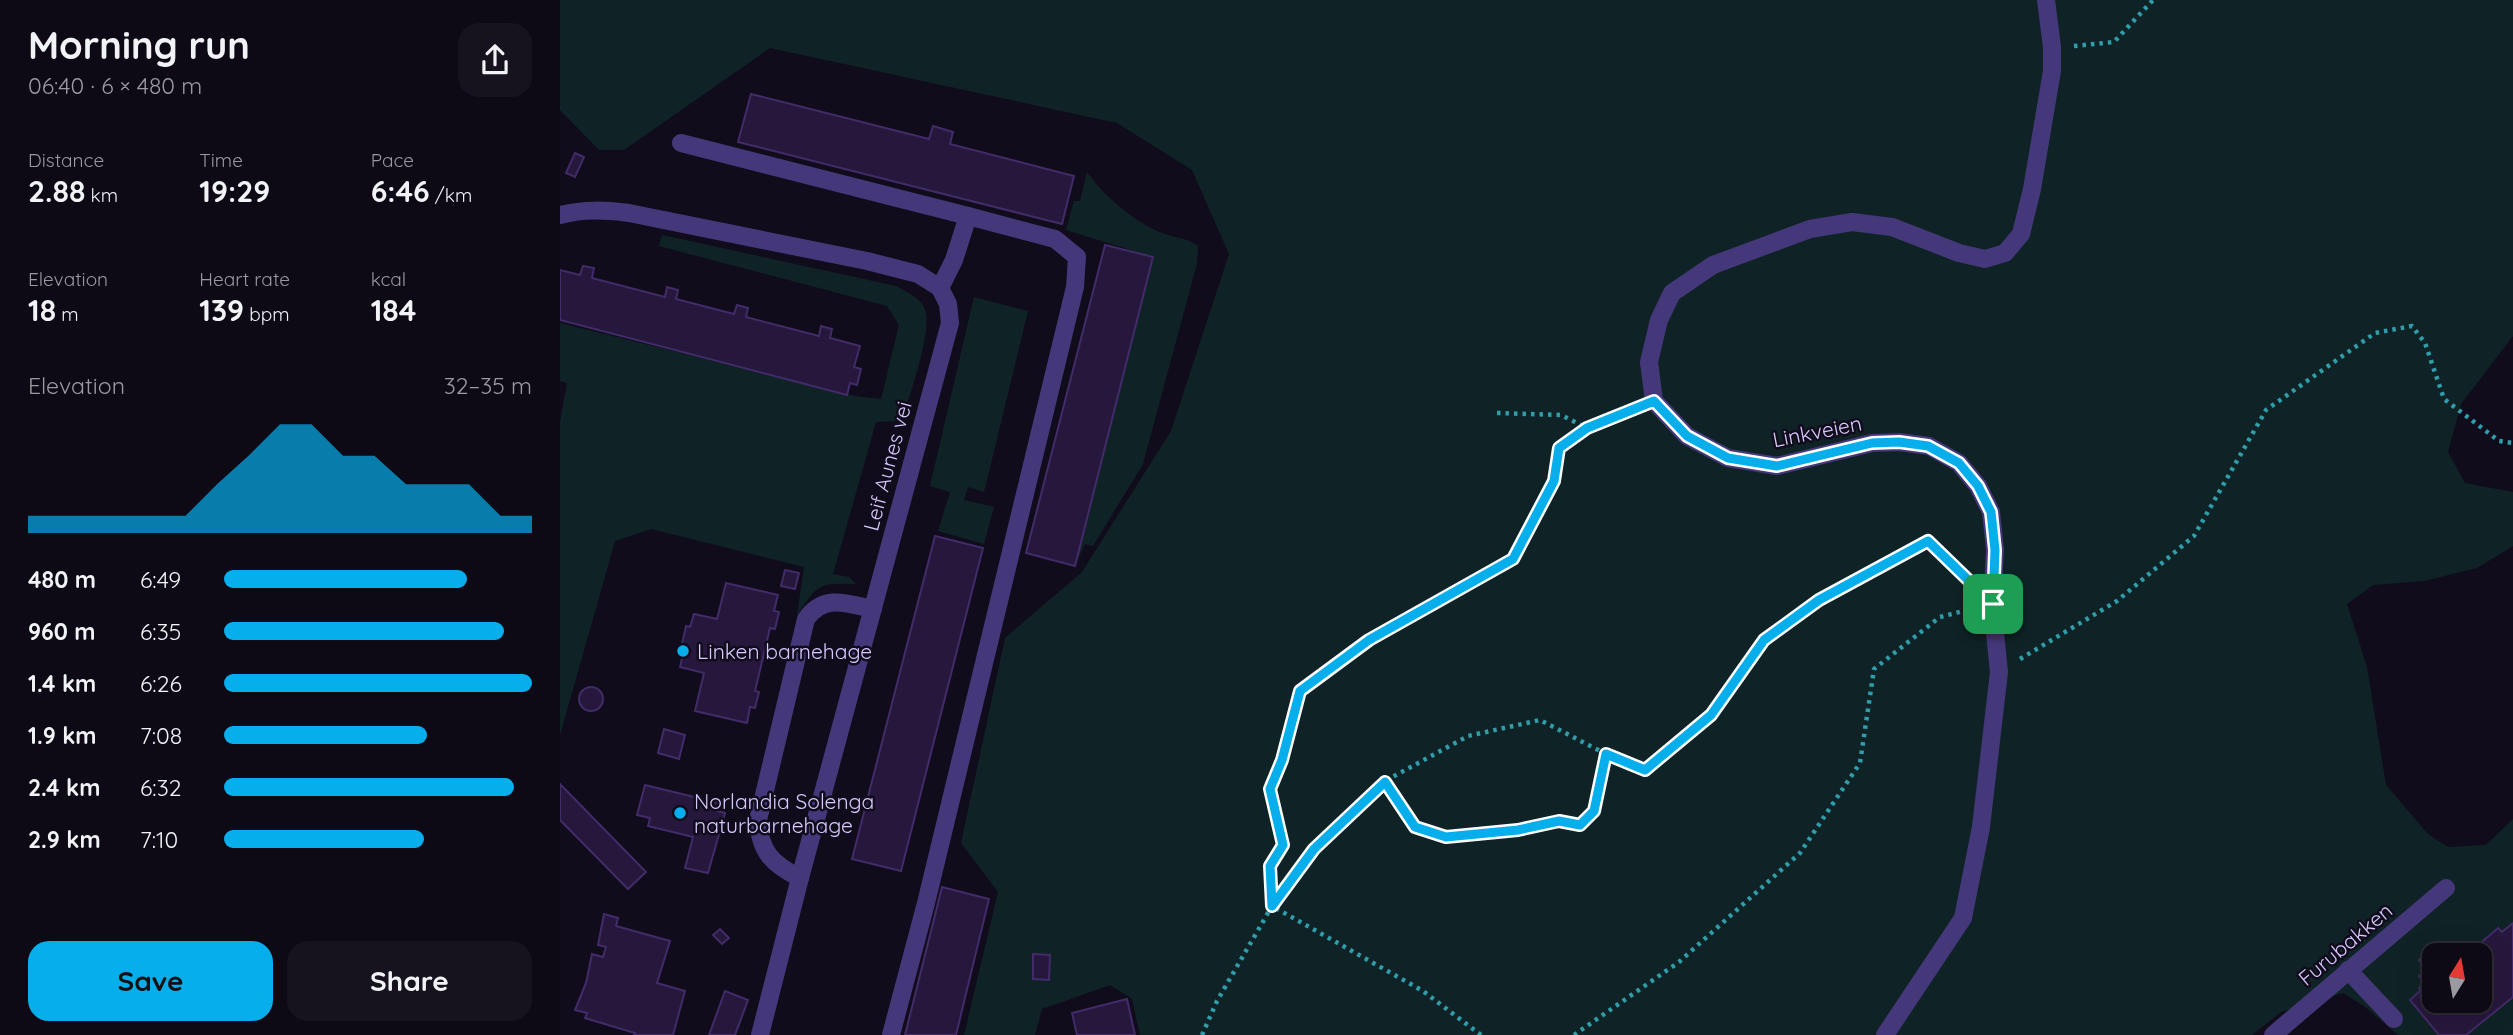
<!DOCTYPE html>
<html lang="en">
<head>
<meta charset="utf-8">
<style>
	:root { --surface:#0d0915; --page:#16121e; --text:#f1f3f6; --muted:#9a9aa0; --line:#2d2a34; --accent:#06aeec }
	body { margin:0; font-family:Quicksand,sans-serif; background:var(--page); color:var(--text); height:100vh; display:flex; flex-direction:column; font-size:26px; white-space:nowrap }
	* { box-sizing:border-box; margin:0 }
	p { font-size:23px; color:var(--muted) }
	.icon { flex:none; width:38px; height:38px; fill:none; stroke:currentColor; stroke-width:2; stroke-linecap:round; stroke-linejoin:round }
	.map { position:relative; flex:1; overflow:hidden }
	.sheet { display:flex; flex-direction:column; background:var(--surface); width:560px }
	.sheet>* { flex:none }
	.needle { width:46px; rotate:11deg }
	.controls { position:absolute; left:1862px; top:943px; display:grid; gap:14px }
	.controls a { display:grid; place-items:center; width:70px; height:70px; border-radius:14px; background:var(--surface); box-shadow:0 7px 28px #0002,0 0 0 2px var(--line); font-size:35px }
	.pin { position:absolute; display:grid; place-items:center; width:60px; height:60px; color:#fff; margin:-30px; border-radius:14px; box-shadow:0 4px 10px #0006 }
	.round { display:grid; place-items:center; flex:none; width:74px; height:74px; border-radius:21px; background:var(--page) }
	.overview { display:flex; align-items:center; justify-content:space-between; height:119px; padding:0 28px }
	h1 { font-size:38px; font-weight:700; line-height:52px }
	.stats { display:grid; grid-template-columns:repeat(3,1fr); gap:10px; height:119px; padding:7px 28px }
	.stats div { display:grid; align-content:center }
	.stats b { font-size:30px; font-weight:700 }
	.stats small { font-size:19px; font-weight:400 }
	.stats p { font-size:19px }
	.chart { height:196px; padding:14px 28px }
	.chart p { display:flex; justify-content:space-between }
	.chart svg { width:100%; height:126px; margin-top:7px; fill:var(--accent); opacity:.7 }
	.primary-button { display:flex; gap:14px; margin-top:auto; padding:14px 28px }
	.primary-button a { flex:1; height:80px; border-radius:21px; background:var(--accent); color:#111; font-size:28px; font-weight:700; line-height:80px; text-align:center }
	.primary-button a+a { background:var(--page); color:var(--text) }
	ul { padding:0 28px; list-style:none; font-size:23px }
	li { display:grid; grid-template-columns:112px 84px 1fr; align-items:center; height:52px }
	li i { height:18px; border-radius:9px; background:var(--accent) }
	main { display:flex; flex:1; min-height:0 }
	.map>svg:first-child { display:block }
	.green { fill:#0f2326; fill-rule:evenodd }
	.building { fill:#26183c; stroke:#412b68; stroke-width:2 }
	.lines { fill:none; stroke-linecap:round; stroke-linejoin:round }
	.path { stroke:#309daa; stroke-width:4.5; stroke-dasharray:3.5 5; stroke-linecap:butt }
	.minor { stroke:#45387a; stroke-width:18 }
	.route-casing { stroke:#fff; stroke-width:14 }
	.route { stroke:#06aeec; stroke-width:9 }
	.poi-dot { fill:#06aeec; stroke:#110c1c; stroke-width:2.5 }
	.labels { text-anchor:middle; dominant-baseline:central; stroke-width:5; stroke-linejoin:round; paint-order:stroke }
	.street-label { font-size:21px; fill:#d7c8fe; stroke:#110c1c }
	.poi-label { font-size:21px; fill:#d7c8fe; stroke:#110c1c; text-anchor:start }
</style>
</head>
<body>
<main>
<section class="sheet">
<div class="overview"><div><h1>Morning run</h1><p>06:40 · 6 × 480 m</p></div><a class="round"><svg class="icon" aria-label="share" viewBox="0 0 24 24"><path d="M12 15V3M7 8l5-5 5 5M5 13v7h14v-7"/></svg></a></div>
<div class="stats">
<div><p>Distance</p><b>2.88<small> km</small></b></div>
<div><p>Time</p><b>19:29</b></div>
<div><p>Pace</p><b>6:46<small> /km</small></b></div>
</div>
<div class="stats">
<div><p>Elevation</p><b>18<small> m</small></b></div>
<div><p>Heart rate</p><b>139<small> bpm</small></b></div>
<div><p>kcal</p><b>184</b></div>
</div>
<div class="chart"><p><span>Elevation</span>32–35 m</p>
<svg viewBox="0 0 160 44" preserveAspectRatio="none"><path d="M0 44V38L10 38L20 38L30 38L40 38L50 38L60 27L70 17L80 6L90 6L100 17L110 17L120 27L130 27L140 27L150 38L160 38V44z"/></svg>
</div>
<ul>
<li><b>480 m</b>6:49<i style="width:79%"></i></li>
<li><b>960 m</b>6:35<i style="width:91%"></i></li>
<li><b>1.4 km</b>6:26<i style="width:100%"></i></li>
<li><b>1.9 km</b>7:08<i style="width:66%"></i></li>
<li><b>2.4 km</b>6:32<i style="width:94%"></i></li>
<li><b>2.9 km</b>7:10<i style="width:65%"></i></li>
</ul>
<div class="primary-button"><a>Save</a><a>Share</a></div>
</section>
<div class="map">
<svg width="1953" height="1035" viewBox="0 0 1953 1035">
	<rect width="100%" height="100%" fill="#110c1c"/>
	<g class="green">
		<path d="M0,0H1953V336L1901,404L1888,452L1905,483L1953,492V546L1917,568L1864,581L1813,585L1787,604L1807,667L1826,785L1868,834L1888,847L1926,845L1953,819V1035H1838L1804,1006L1783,993L1721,1012L1692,1035H580L572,999L550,985L482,1009L475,1035H404L438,892L401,843L445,638L522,572L611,431L669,254L632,170L557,123L210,48L64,150H39L0,110ZM1874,956H1920V1001H1874Z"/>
		<path d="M527,172C543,196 579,226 608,235C620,239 627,238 638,246L637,263L583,464L533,546L525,544L515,565L593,257L506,230L514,201H520Z"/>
		<path d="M102,235L336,286C346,292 360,297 365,309C373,330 349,396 342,421L316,422L273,574L289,577L296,584C257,583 259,584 237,615L244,567L91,529L55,541L0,735V422L7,383L0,381V323L295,396L321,399L339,325L327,306L99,246Z"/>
		<polygon points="414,297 468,311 424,492 408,487 404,500 434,507 424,544 378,531 390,492 370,486"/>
	</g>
	<g class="building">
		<polygon points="191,94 369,139 373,126 393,132 390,144 514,176 502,224 178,142"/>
		<polygon points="15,153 24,157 15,177 6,173"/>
		<polygon points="545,245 593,257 515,566 466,553"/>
		<polygon points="23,266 34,268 32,278 105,297 107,287 118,290 116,299 174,314 177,305 188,308 186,317 259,336 261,326 272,329 270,338 300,346 294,367 301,369 297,385 290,383 287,395 0,320 0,270 20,275"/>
		<polygon points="375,536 423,548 341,871 292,859"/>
		<polygon points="225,570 239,573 235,589 221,586"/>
		<polygon points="166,583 218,595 214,611 219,612 215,629 210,628 195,691 199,692 195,708 190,707 187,723 135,711 144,673 120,667 123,654 120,653 126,626 130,627 134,614 157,619"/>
		<circle cx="31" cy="699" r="12"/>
		<polygon points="104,729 125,735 119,759 98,753"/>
		<polygon points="0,784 86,872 68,889 0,820"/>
		<polygon points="85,785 159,803 157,811 165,813 148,873 125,868 133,837 88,826 90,818 77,815"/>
		<polygon points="382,887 429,899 396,1035 345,1035"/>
		<polygon points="44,914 58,918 56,926 110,941 97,983 125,991 113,1035 74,1035 75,1033 25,1018 27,1013 15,1010 26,983 32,954 43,957 46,947 38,945"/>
		<polygon points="1953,923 1953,997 1906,1035 1879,1035 1850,1000 1861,990 1859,988 1865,983 1859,976 1867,969 1859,960 1870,951 1874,956 1874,1001 1920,1001 1920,956 1913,956 1919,951 1916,947 1938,928 1942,932"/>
		<polygon points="160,929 169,938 162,944 153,935"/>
		<polygon points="473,954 490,955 489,980 473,979"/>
		<polygon points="165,991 188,1000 175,1035 149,1035"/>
		<polygon points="567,999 575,1035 517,1035 512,1013"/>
	</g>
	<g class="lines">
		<g class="path">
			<polyline points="1514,46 1554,42 1593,0"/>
			<polyline points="937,413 1001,415 1027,428"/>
			<polyline points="1460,659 1557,601 1634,536 1706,410 1815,333 1852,326 1865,343 1884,399 1939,441 1953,443"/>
			<polyline points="825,781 854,827 886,837 958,830 999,821 1020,825 1034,811 1046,754"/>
			<polyline points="642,1035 657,1001 712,906 710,866 723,845 710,789 722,760 740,691 809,640 953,559 994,481 999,448 1027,428 1073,409"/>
			<polyline points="921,1035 863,991 712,906 754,849 825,781 908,736 980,720 1046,754 1085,770 1151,715 1204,640 1259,600 1368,541 1409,581"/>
			<polyline points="1014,1035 1119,962 1240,853 1300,763 1314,669 1380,617 1411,609"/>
		</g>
		<g class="minor">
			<polyline points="121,143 408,216"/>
			<path d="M0,215C24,209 45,210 69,213L307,261L358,274L380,288L388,304L390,323L240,878L200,1035"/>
			<path d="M240,878C212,864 200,852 198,820L246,619C264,594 286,603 313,609"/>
			<polyline points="1788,970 1834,1019"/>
			<polyline points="331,1035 366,903 515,287 517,257 495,239 408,216 394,260 380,288"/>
			<polyline points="1325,1035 1403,918 1421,827 1439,672 1432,604 1435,550 1431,512 1418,486 1399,463 1369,446 1339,442 1312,443 1217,466 1168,458 1127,436 1094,401 1089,362 1099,320 1112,293 1153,265 1250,229 1292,222 1332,227 1399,253 1425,259 1445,253 1461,234 1472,189 1492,71 1492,47 1486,0"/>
			<polyline points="1713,1035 1886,888"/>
		</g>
	</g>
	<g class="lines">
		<g class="route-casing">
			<polygon id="route" points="1094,401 1127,436 1168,458 1217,466 1312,443 1339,442 1368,446 1399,463 1418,486 1431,512 1435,550 1433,604 1368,541 1259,600 1204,640 1151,715 1085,770 1046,754 1034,811 1020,825 999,821 958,830 886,837 855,827 825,782 754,849 712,906 710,866 723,845 710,789 722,760 740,691 809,640 953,559 994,481 999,448 1027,428"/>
		</g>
		<use href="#route" class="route"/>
	</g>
	<g class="poi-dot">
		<circle cx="123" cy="651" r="7"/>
		<circle cx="120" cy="813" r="7"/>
	</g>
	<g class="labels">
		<g class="street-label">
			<text transform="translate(1257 431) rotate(-11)">Linkveien</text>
			<text transform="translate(327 466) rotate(-75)">Leif Aunes vei</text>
			<text transform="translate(1785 944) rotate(-40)">Furubakken</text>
		</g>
		<g class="poi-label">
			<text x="137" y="651">Linken barnehage</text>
			<text x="134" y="801">Norlandia Solenga<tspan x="134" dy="24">naturbarnehage</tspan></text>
		</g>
	</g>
</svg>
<div class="controls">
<a><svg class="needle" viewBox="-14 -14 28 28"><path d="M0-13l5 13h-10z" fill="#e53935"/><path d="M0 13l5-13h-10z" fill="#9a9aa0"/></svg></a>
</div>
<div class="pin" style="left:1433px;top:604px;background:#1e9e55"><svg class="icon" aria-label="arrive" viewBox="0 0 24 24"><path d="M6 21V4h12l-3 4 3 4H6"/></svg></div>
</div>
</main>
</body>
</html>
